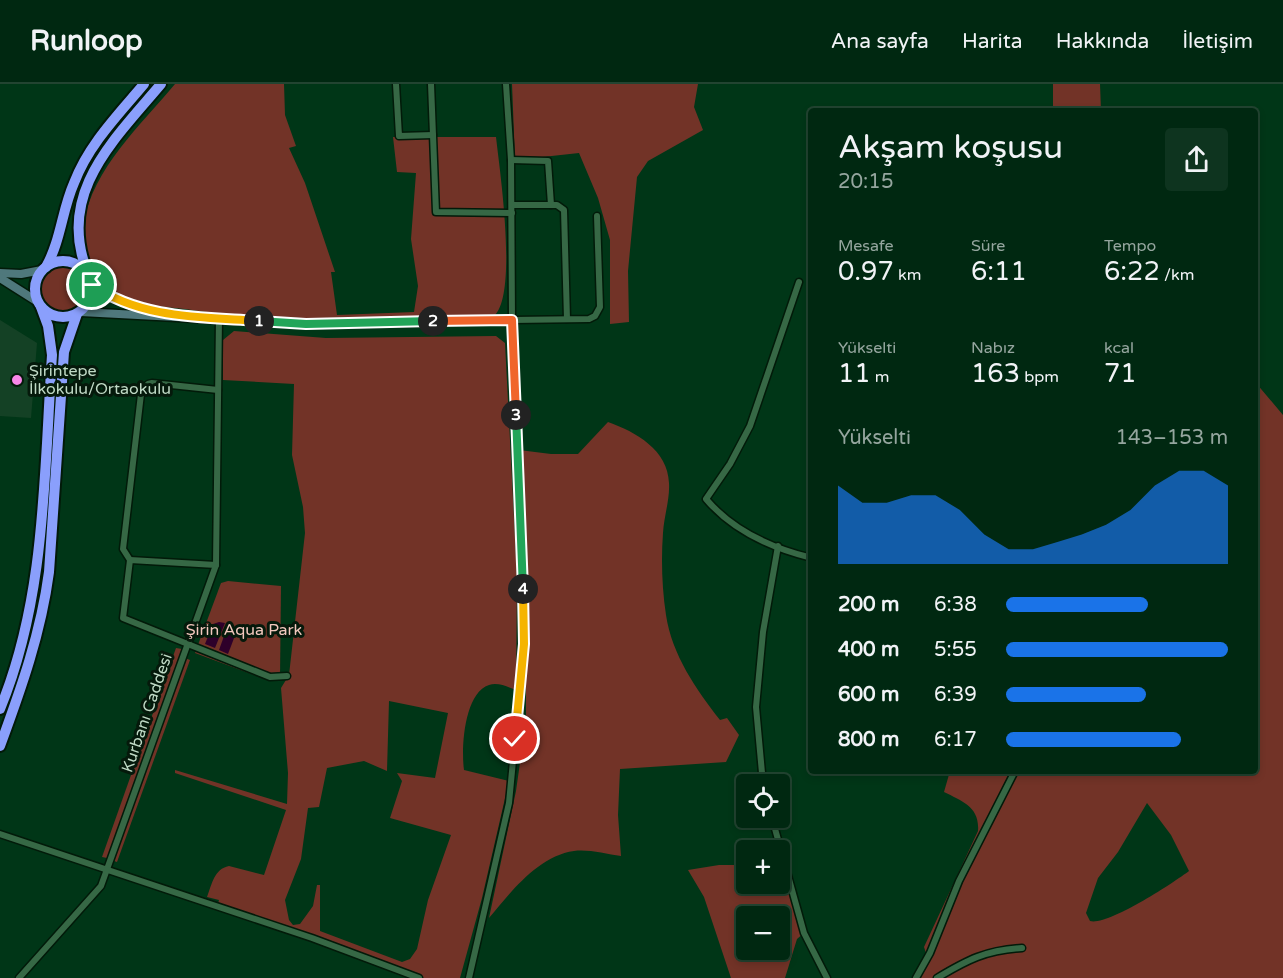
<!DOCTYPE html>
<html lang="tr">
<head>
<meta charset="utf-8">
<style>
	:root { --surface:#002811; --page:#0e341f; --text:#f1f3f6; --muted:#95a69f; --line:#224431; --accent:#1a73e8 }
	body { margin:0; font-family:"Varela Round",sans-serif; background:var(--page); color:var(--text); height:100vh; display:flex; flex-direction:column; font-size:22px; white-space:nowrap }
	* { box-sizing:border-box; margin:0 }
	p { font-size:20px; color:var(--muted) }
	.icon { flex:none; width:33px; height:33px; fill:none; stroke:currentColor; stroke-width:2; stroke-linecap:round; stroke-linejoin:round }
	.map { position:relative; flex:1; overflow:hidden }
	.details { position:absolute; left:808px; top:24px; width:450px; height:666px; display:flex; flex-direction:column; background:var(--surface); border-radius:6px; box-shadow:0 3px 9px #0003,0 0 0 2px var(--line) }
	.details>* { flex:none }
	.fabs { position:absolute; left:736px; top:690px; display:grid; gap:12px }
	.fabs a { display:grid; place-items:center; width:54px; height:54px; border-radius:6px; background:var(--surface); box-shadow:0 3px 9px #0003,0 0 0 2px var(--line); font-size:30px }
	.pin { position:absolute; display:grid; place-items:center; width:51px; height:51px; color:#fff; margin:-26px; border:3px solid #fff; border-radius:50%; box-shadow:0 2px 6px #0007 }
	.km { position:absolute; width:30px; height:30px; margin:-15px; border-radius:50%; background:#222; color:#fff; font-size:16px; line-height:30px; text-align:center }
	.round { display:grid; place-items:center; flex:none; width:63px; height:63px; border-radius:6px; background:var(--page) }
	.summary { display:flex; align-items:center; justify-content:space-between; height:102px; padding:0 30px }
	h1 { font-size:33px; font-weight:600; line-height:45px }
	.stats { display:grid; grid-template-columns:repeat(3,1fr); gap:9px; height:102px; padding:6px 30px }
	.stats div { display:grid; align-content:center }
	.stats b { font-size:26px; font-weight:600 }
	.stats small { font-size:16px; font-weight:400 }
	.stats p { font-size:16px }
	.chart { height:168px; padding:12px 30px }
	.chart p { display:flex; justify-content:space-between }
	.chart svg { width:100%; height:108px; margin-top:6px; fill:var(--accent); opacity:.7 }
	ul { padding:0 30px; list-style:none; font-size:20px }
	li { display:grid; grid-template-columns:96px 72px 1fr; align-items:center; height:45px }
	li i { height:15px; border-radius:8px; background:var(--accent) }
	header { display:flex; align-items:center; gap:36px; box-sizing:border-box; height:84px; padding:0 30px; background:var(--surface); border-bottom:2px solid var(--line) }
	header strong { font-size:28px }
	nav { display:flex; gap:33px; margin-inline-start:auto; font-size:21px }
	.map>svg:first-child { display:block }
	.built { fill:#144125 }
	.green { fill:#723327; fill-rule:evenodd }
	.water { fill:#2e002a }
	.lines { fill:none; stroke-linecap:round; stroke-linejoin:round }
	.street-casing { stroke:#021a09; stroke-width:9 }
	.secondary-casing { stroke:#021a09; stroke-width:11 }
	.highway-casing { stroke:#021a09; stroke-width:14 }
	.street { stroke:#366845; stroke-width:6 }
	.secondary { stroke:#4f787c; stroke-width:8 }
	.highway { stroke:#8a9ffc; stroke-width:10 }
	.split-1-casing { stroke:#fff; stroke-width:12 }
	.split-2-casing { stroke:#fff; stroke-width:12 }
	.split-3-casing { stroke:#fff; stroke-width:12 }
	.split-4-casing { stroke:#fff; stroke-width:12 }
	.split-5-casing { stroke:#fff; stroke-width:12 }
	.split-1 { stroke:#f5b400; stroke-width:8 }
	.split-2 { stroke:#22a559; stroke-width:8 }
	.split-3 { stroke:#f0652b; stroke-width:8 }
	.split-4 { stroke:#22a559; stroke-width:8 }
	.split-5 { stroke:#f5b400; stroke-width:8 }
	.poi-dot { fill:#f987e9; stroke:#05190b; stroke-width:2 }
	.labels { text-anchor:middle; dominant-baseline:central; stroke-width:6; stroke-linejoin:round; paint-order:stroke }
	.poi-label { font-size:16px; fill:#bfd9c5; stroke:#05190b; text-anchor:start }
	.park-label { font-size:16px; fill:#f3c8be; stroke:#05190b }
	.street-label { font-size:16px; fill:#bfd9c5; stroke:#05190b }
</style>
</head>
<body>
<header>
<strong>Runloop</strong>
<nav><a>Ana sayfa</a><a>Harita</a><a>Hakkında</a><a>İletişim</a></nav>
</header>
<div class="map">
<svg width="1283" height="894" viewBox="0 0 1283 894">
	<rect width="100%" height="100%" fill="#003617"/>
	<polygon class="built" points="0,236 37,259 31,334 0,332"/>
	<g class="green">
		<path d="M175,0H284L285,31L296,62L289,64L305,99L335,188H331L337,231L414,228L418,202L411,155L416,89L397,88L393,53H496C500,88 518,211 494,232C433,234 372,238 312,237C270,237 227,231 185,225C159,222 129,221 107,206C89,193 81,160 84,139C92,85 142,40 175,0Z"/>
		<polygon points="512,0 698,0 694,23 703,46 648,77 637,93 628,187 629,238 610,240 610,156 598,114 579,69 515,76"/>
		<polygon points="1053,0 1100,0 1101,27 1053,27"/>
		<circle cx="63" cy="205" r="25"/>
		<path d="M234,247L326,254L496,252L505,259L517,493L516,606C508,603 498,598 489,601C464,609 461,665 464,686L509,697L482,814L460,894H422L335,861L217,823L219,816L207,813C212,800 214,785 229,782L264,791L286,726L175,689V686L287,720L288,689L281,604L289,591L305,449L303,423L292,371L294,300L223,296V256ZM389,617L448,629L435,694L397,689L402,697L390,734L451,751L428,816L417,865L410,875L402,878L320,847V801H317L313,822L300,840L293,841L289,836L285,816L301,775L308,724L319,723L327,684L364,677L387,687Z"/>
		<path d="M1256,299L1283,331V894H912L926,869L924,863L978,747C980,723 962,717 944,708L950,687H1256ZM1147,719L1171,751L1189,787C1173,799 1108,842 1090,837L1086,829L1098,794L1118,768Z"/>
		<path d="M608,338C636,348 668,366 669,399C670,415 664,432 663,449C661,476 662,504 666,531C672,571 696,605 720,636L727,634L739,651L726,678L620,685L618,731L621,772C606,770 588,765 574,767C538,772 510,809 489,834L516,707L526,636V502L519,366L551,370H578Z"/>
		<polygon points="228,497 281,502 280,594 270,597 195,569 221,499"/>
		<polygon points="176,564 182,565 107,774 102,773"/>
		<polygon points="185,574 190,576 117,778 114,777"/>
		<path d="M719,781H747V800L793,801L805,848L797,855L785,894H731L704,813L688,786ZM747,832H780V866H747Z"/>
	</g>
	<g class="water">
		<polygon points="219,538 225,539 215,564 205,560 213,540"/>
		<polygon points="228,541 236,549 228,570 219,566"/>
	</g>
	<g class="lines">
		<g class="street-casing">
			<g id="street">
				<polyline points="396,0 399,52 433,51"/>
				<polyline points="431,0 436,128 512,129"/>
				<polyline points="511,76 548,77 551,121"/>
				<polyline points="512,121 557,121 564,126 567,235"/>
				<path d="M799,198L750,342L730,380L706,415C733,447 771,464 812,474"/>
				<polyline points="512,236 589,235 595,232 600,223 597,132"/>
				<polyline points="130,476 123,465 141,310 148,300 152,299 218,306"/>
				<polyline points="216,481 130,476 123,534 270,593 287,592"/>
				<polyline points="763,700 756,623 763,548 778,462"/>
				<polyline points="772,734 804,849 827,894"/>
				<polyline points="0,750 312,854 419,894"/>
				<polyline points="19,894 101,802 216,481 219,234"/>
				<polyline points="469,894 509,719 524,560 512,236 511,76 506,0"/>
				<polyline points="916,894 930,869 959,797 1015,687"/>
				<path d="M937,894C967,876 986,866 1022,864"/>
			</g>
		</g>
		<g class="secondary-casing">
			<g id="secondary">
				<polyline points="0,189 21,190 42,186"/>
				<polyline points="0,194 38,218"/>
				<polyline points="92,201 117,216 149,226"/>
				<polyline points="81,228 306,240 512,236"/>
			</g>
		</g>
		<g class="highway-casing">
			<g id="highway">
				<circle cx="63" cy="205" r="28"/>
				<path d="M46,183C61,156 62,126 74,99C89,60 118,31 144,0"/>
				<path d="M89,192C54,111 113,57 161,0"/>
				<path d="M0,625C46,514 44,390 52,271L48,242L41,223"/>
				<path d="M0,662C21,605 41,549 49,488L64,268L77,230"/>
			</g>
		</g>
		<use href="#street" class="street"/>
		<use href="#secondary" class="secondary"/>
		<use href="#highway" class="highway"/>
	</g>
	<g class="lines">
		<g class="split-1-casing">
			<path id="split-1" d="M92,201C141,235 202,233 259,237"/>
		</g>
		<g class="split-2-casing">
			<polyline id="split-2" points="259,237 306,240 433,237"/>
		</g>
		<g class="split-3-casing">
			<polyline id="split-3" points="433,237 512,236 516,331"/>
		</g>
		<g class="split-4-casing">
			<polyline id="split-4" points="516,331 523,505"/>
		</g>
		<g class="split-5-casing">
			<polyline id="split-5" points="515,655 524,560 523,505"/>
		</g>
		<use href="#split-1" class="split-1"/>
		<use href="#split-2" class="split-2"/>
		<use href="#split-3" class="split-3"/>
		<use href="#split-4" class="split-4"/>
		<use href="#split-5" class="split-5"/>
	</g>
	<circle class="poi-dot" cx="17" cy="296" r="6"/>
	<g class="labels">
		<g class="poi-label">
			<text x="29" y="287">Şirintepe<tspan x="29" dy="18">İlkokulu/Ortaokulu</tspan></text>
		</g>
		<g class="park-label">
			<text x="244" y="546">Şirin Aqua Park</text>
		</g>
		<g class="street-label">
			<text transform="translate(147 629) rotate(-71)">Kurbanı Caddesi</text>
		</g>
	</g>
</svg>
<div class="fabs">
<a><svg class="icon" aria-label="locate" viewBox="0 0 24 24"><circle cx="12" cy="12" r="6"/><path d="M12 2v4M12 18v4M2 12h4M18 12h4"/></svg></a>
<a>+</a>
<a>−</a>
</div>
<div class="pin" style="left:92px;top:201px;background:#1e9e55"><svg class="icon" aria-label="arrive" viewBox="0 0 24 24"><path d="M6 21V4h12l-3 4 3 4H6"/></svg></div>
<div class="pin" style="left:515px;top:655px;background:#d93025"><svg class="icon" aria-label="check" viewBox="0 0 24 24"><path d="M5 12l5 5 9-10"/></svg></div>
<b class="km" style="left:259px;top:237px">1</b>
<b class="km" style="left:433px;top:237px">2</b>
<b class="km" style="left:516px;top:331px">3</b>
<b class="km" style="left:523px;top:505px">4</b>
<section class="details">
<div class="summary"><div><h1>Akşam koşusu</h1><p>20:15</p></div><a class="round"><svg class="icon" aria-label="share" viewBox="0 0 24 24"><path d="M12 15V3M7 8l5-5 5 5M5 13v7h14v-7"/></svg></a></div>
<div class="stats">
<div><p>Mesafe</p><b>0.97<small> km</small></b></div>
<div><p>Süre</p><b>6:11</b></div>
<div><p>Tempo</p><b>6:22<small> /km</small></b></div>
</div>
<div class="stats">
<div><p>Yükselti</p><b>11<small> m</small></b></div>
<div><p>Nabız</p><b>163<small> bpm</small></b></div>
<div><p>kcal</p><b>71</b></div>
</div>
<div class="chart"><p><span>Yükselti</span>143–153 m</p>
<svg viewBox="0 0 160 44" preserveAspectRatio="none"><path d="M0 44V12L10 19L20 19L30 16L40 16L50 22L60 32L70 38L80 38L90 35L100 32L110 28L120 22L130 12L140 6L150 6L160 12V44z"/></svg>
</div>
<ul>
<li><b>200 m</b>6:38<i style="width:64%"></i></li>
<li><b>400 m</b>5:55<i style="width:100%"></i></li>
<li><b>600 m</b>6:39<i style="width:63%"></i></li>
<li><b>800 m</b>6:17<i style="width:79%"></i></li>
</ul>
</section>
</div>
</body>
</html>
